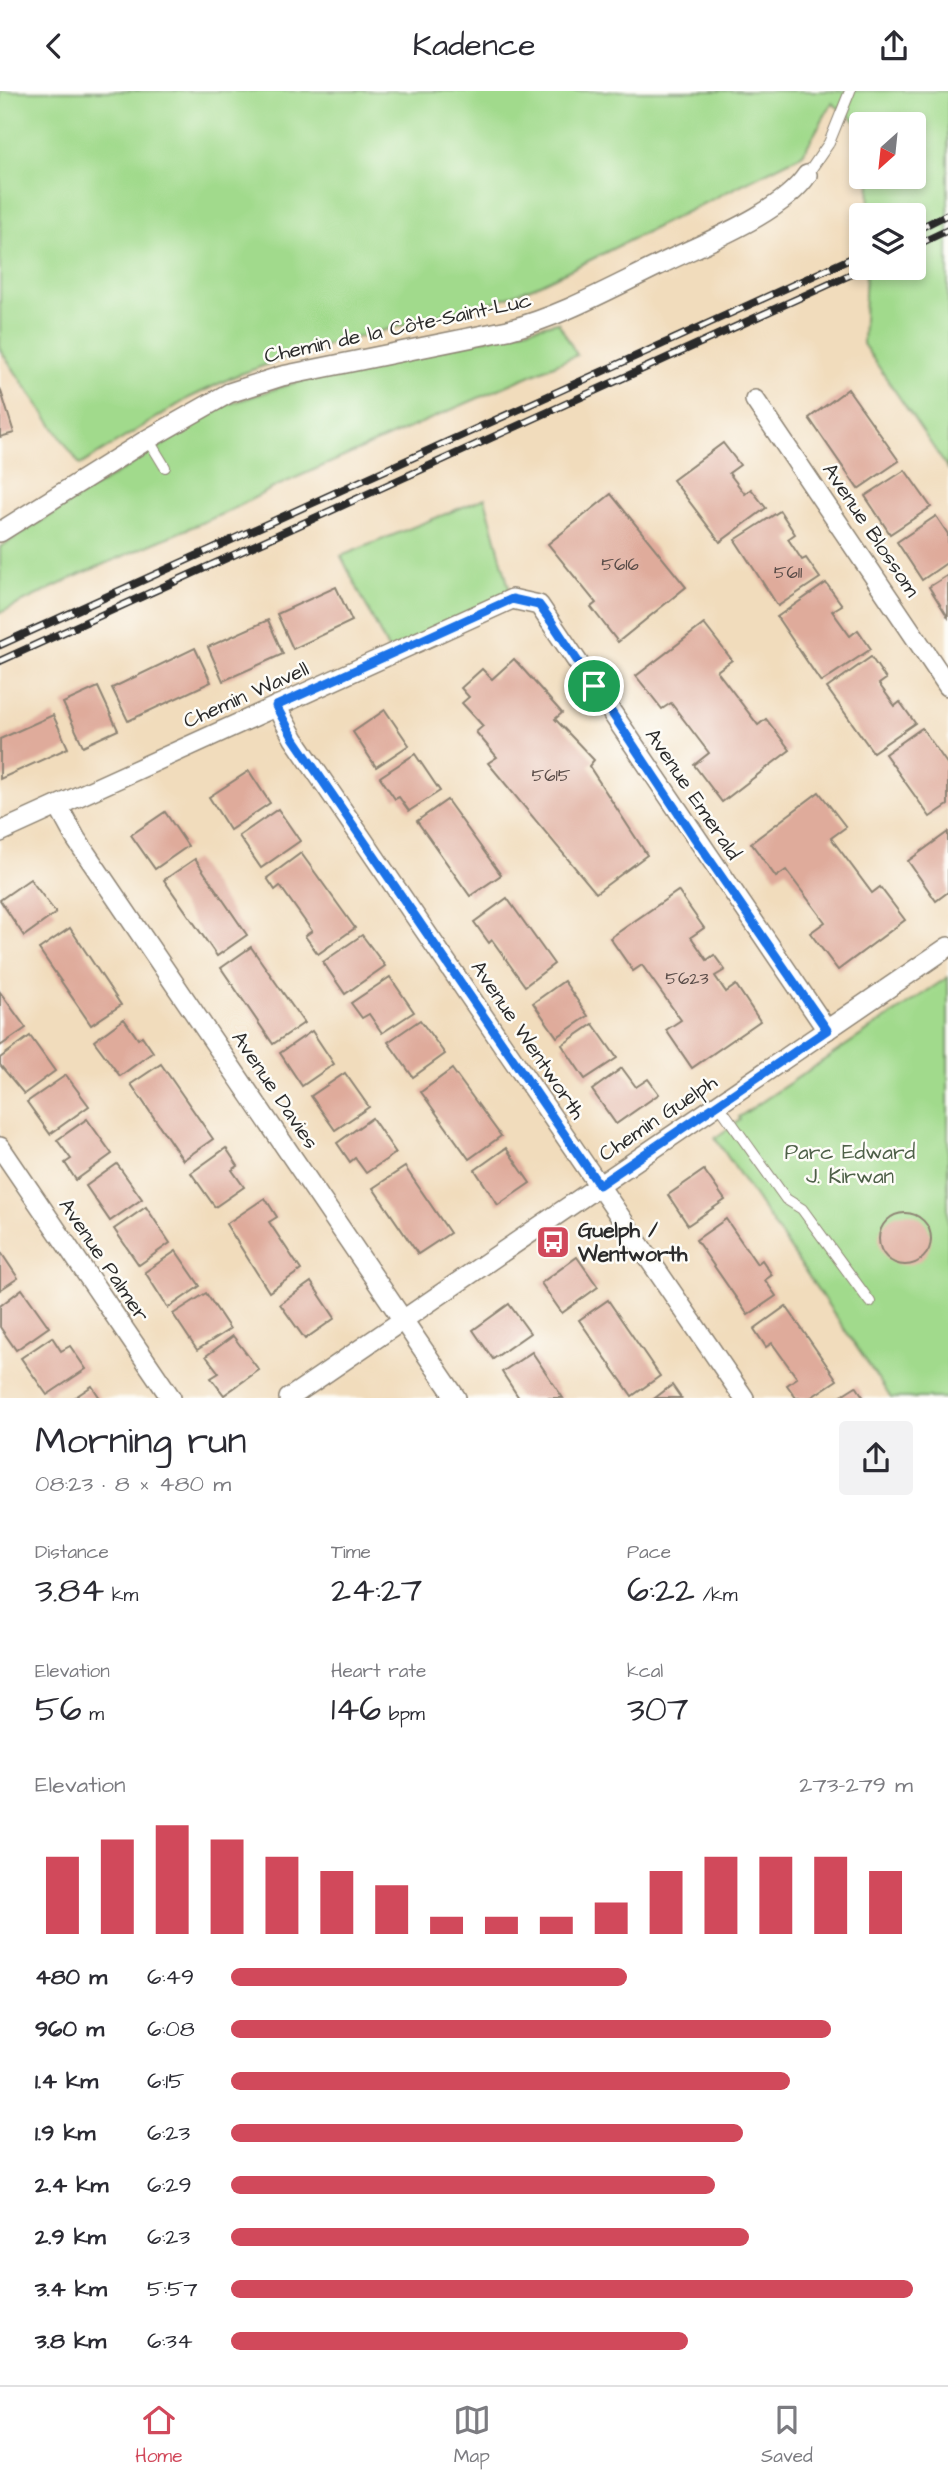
<!DOCTYPE html>
<html lang="en">
<head>
<meta charset="utf-8">
<style>
	:root { --surface:#fff; --page:#f2f2f3; --text:#2b2b33; --muted:#7c7c81; --line:#e1e1e2; --accent:#d1495b }
	body { margin:0; font-family:"Architects Daughter",sans-serif; background:var(--page); color:var(--text); height:100vh; display:flex; flex-direction:column; font-size:26px; white-space:nowrap }
	* { box-sizing:border-box; margin:0 }
	p { font-size:23px; color:var(--muted) }
	.icon { flex:none; width:38px; height:38px; fill:none; stroke:currentColor; stroke-width:2; stroke-linecap:round; stroke-linejoin:round }
	.map { position:relative; height:1307px; overflow:hidden }
	.side { display:flex; flex-direction:column; background:var(--surface); flex:1 }
	.side>* { flex:none }
	.needle { width:46px; rotate:207deg }
	.fabs { position:absolute; left:849px; top:21px; display:grid; gap:14px }
	.fabs a { display:grid; place-items:center; width:77px; height:77px; border-radius:7px; background:var(--surface); box-shadow:0 4px 10px #0003; font-size:35px }
	.pin { position:absolute; display:grid; place-items:center; width:60px; height:60px; color:#fff; margin:-30px; border:4px solid #fff; border-radius:50%; box-shadow:0 2px 7px #0007 }
	.round { display:grid; place-items:center; flex:none; width:74px; height:74px; border-radius:7px; background:var(--page) }
	.head { display:flex; align-items:center; justify-content:space-between; height:119px; padding:0 35px }
	h1 { font-size:38px; font-weight:600; line-height:52px }
	.metrics { display:grid; grid-template-columns:repeat(3,1fr); gap:10px; height:119px; padding:7px 35px }
	.metrics div { display:grid; align-content:center }
	.metrics b { font-size:35px; font-weight:600 }
	.metrics small { font-size:19px; font-weight:400 }
	.metrics p { font-size:19px }
	.chart { height:196px; padding:14px 35px }
	.chart p { display:flex; justify-content:space-between }
	.chart svg { width:100%; height:126px; margin-top:7px; stroke:var(--accent); stroke-width:6 }
	ul { padding:0 35px; list-style:none; font-size:23px }
	li { display:grid; grid-template-columns:112px 84px 1fr; align-items:center; height:52px }
	li i { height:18px; border-radius:9px; background:var(--accent) }
	header { display:flex; justify-content:space-between; align-items:center; height:91px; padding:0 35px; background:var(--surface); font-size:32px; font-weight:600 }
	.tab-bar { display:flex; justify-content:space-around; align-items:center; height:98px; border-top:2px solid var(--line); background:var(--surface); font-size:19px; color:var(--muted) }
	.tab-bar a { display:grid; justify-items:center; gap:4px }
	.tab-bar .current { color:var(--accent) }
	.map>svg:first-child { display:block }
	.green { fill:#a1da8c; stroke:#66825c; stroke-width:2 }
	.building { fill:#dfab9b }
	.lines { fill:none; stroke-linecap:round; stroke-linejoin:round }
	.lane-casing { stroke:#8e8474; stroke-width:12 }
	.street-casing { stroke:#8e8474; stroke-width:22 }
	.lane { stroke:#fff; stroke-width:10 }
	.street { stroke:#fff; stroke-width:19 }
	.rail-casing { stroke:#2b2b2b; stroke-width:8 }
	.rail { stroke:#fdfcf7; stroke-width:5; stroke-dasharray:16; stroke-linecap:butt }
	.route-casing { stroke:#fff; stroke-width:14 }
	.route { stroke:#1a73e8; stroke-width:9 }
	.labels { text-anchor:middle; dominant-baseline:central; stroke-width:5; stroke-linejoin:round; paint-order:stroke }
	.number-label { font-size:18px; fill:#584b47 }
	.street-label { font-size:21px; fill:#2b2b2b; stroke:#fdfcf7 }
	.park-label { font-size:21px; fill:#4e6048; stroke:#fdfcf7 }
	.poi-label { font-size:21px; font-weight:bold; fill:#2b2b2b; stroke:#fdfcf7; text-anchor:start }
</style>
</head>
<body>
<header><svg class="icon" aria-label="back" viewBox="0 0 24 24"><path d="M15 5l-7 7 7 7"/></svg>Kadence<svg class="icon" aria-label="share" viewBox="0 0 24 24"><path d="M12 15V3M7 8l5-5 5 5M5 13v7h14v-7"/></svg></header>
<div class="map">
<svg width="948" height="1307" viewBox="0 0 948 1307">
	<rect width="100%" height="100%" fill="#fdfcf7"/>
	<filter id="ink" filterUnits="userSpaceOnUse"><feTurbulence type="fractalNoise" baseFrequency=".0143" numOctaves="2"/><feDisplacementMap in="SourceGraphic" scale="14" xChannelSelector="R" yChannelSelector="G"/><feConvolveMatrix kernelMatrix="1 2 1 2 8 2 1 2 1" color-interpolation-filters="sRGB"/></filter>
	<filter id="wash" filterUnits="userSpaceOnUse"><feTurbulence type="fractalNoise" baseFrequency=".00686" numOctaves="4" result="noise"/><feDisplacementMap in="SourceGraphic" scale="28" xChannelSelector="R" yChannelSelector="G"/><feGaussianBlur stdDeviation="1.57" result="paint"/><feColorMatrix in="noise" values="0 0 0 0 0 0 0 0 0 0 0 0 0 0 0 0 0 1.4 0 .05"/><feComposite in="paint" operator="in"/></filter>
	<g filter="url(#wash)">
		<rect width="100%" height="100%" fill="#f1dcbc"/>
		<g class="green">
			<polygon points="0,0 948,0 948,378 863,253 866,177 914,177 914,124 869,124 870,86 914,86 914,33 861,33 861,37 858,32 832,12 803,63 584,172 538,194 497,210 305,260 235,285 189,307 80,374 0,259"/>
			<polygon points="558,231 577,264 277,395 227,421 81,483 0,522 0,456 226,314 290,293"/>
			<polygon points="485,407 512,508 391,564 341,465"/>
			<polygon points="948,886 948,1307 891,1307 715,1047 740,1029 739,1026"/>
		</g>
		<g id="blocks">
			<g class="building">
				<polygon points="0,297 14,342 0,346"/>
				<polygon points="848,298 899,370 858,398 809,327"/>
				<polygon points="723,352 740,374 729,382 745,403 751,398 766,417 720,451 673,389"/>
				<polygon points="905,379 931,416 890,443 865,405"/>
				<polygon points="611,403 686,496 618,551 591,516 596,512 548,453"/>
				<polygon points="780,420 795,443 788,448 802,469 806,467 820,487 778,515 735,449"/>
				<polygon points="936,425 948,443 948,471 922,489 897,451"/>
				<polygon points="948,484 948,526 929,496"/>
				<polygon points="826,492 842,514 832,520 850,545 858,539 871,558 821,591 777,526"/>
				<polygon points="336,496 352,530 293,558 277,523"/>
				<polygon points="268,529 283,563 223,590 208,556"/>
				<polygon points="704,533 732,569 717,580 758,634 766,628 790,659 722,711 694,674 709,662 671,612 662,618 636,585"/>
				<polygon points="195,557 211,591 128,630 112,597"/>
				<polygon points="871,566 886,588 879,593 895,615 900,611 915,632 873,661 827,597"/>
				<polygon points="514,568 562,622 555,628 594,669 589,675 647,764 596,802 488,672 497,666 476,641 483,635 462,612 469,606 461,597 482,578 492,588"/>
				<polygon points="98,596 118,639 83,655 63,612"/>
				<polygon points="385,619 409,654 376,676 353,641"/>
				<polygon points="53,624 68,657 0,688 0,648"/>
				<polygon points="922,637 948,674 948,714 930,726 885,663"/>
				<polygon points="415,663 440,700 409,720 399,706 395,708 380,686"/>
				<polygon points="249,680 270,712 230,739 209,706"/>
				<polygon points="819,701 846,736 831,747 872,802 880,796 905,829 838,879 810,842 825,831 786,779 776,786 751,752"/>
				<polygon points="447,709 501,784 470,805 417,730"/>
				<polygon points="278,718 300,750 261,777 239,745"/>
				<polygon points="165,721 188,755 155,778 131,744"/>
				<polygon points="948,741 948,801 936,810 908,770"/>
				<polygon points="301,762 355,837 318,863 305,845 312,840 280,795 275,799 267,787"/>
				<polygon points="195,768 247,844 217,865 164,789"/>
				<polygon points="30,788 56,822 24,845 0,809"/>
				<polygon points="678,800 704,837 691,846 707,869 714,864 725,879 715,885 726,901 736,894 760,930 692,977 666,939 681,929 642,874 633,880 610,847"/>
				<polygon points="507,807 554,873 525,895 492,849 489,852 474,831"/>
				<polygon points="70,837 121,914 91,934 39,858"/>
				<polygon points="362,844 385,875 345,903 323,871"/>
				<polygon points="251,856 304,932 273,953 221,877"/>
				<polygon points="390,886 414,921 382,942 369,923 362,927 351,912"/>
				<polygon points="564,890 588,925 557,946 533,912"/>
				<polygon points="0,901 26,937 0,955"/>
				<polygon points="124,928 138,948 142,945 153,961 120,985 94,950"/>
				<polygon points="420,929 445,963 413,986 388,951"/>
				<polygon points="593,933 617,967 585,988 562,954"/>
				<polygon points="312,940 334,973 302,995 280,962"/>
				<polygon points="30,945 55,980 24,1003 0,974 0,967"/>
				<polygon points="161,973 213,1048 183,1069 131,993"/>
				<polygon points="622,977 636,996 648,988 659,1003 616,1033 592,999"/>
				<polygon points="452,978 501,1045 469,1068 421,1001"/>
				<polygon points="345,982 369,1016 335,1039 311,1005"/>
				<polygon points="66,984 89,1015 50,1043 27,1011"/>
				<polygon points="372,1027 396,1062 366,1082 355,1067 350,1071 337,1052"/>
				<polygon points="87,1028 112,1063 76,1089 65,1072 71,1068 57,1049"/>
				<polygon points="226,1057 238,1075 232,1079 244,1096 215,1116 191,1082"/>
				<polygon points="506,1057 530,1092 498,1114 475,1079"/>
				<polygon points="117,1073 142,1108 110,1130 86,1095"/>
				<polygon points="405,1076 450,1142 418,1163 373,1097"/>
				<polygon points="704,1079 725,1109 688,1134 668,1104"/>
				<polygon points="265,1107 277,1126 269,1131 301,1179 269,1201 226,1133"/>
				<polygon points="146,1116 170,1152 139,1174 114,1138"/>
				<circle cx="905" cy="1148" r="26"/>
				<polygon points="726,1128 757,1173 762,1169 772,1184 765,1189 776,1205 748,1224 696,1149"/>
				<polygon points="0,1160 18,1187 0,1199"/>
				<polygon points="176,1160 200,1195 168,1217 145,1181"/>
				<polygon points="577,1166 598,1196 562,1222 541,1192"/>
				<polygon points="311,1191 335,1227 305,1248 280,1213"/>
				<polygon points="22,1198 49,1236 16,1259 0,1236 0,1215"/>
				<polygon points="206,1202 230,1238 197,1259 173,1223"/>
				<polygon points="608,1209 660,1285 632,1305 579,1229"/>
				<polygon points="509,1213 530,1242 493,1268 473,1239"/>
				<polygon points="786,1215 837,1289 810,1307 796,1307 787,1294 797,1287 772,1252 766,1256 754,1238"/>
				<polygon points="233,1245 259,1279 224,1304 211,1287 219,1282 206,1265"/>
				<polygon points="52,1246 61,1260 70,1255 86,1278 47,1304 21,1267"/>
				<polygon points="532,1261 563,1307 519,1307 502,1281"/>
				<polygon points="672,1294 681,1307 655,1307"/>
				<polygon points="92,1295 100,1307 74,1307"/>
				<polygon points="856,1295 864,1307 837,1307"/>
			</g>
		</g>
	</g>
	<g filter="url(#ink)">
		<use href="#blocks" fill-opacity="0" stroke="#8e8474" stroke-width="2"/>
		<g class="lines">
			<g class="lane-casing">
				<g id="lane">
					<polyline points="807,84 829,52 850,0"/>
					<polyline points="148,348 165,376"/>
					<polyline points="718,1013 786,1108 802,1118 870,1211"/>
				</g>
			</g>
			<g class="street-casing">
				<g id="street">
					<polyline points="755,309 948,595"/>
					<path d="M0,441L148,348L229,302L282,285L508,239C562,225 611,197 661,173C703,152 781,123 807,84"/>
					<polyline points="276,615 294,648 744,1307"/>
					<polyline points="58,715 76,748 456,1307"/>
					<polyline points="0,741 512,508 539,514 827,939"/>
					<polyline points="0,1056 171,1307"/>
					<polyline points="289,1307 948,856"/>
				</g>
			</g>
			<use href="#lane" class="lane"/>
			<use href="#street" class="street"/>
			<g class="rail-casing">
				<g id="rail">
					<polyline points="914,140 948,123"/>
					<polyline points="914,155 948,139"/>
					<polyline points="0,554 861,163"/>
					<polyline points="0,570 865,177"/>
				</g>
			</g>
			<use href="#rail" class="rail"/>
		</g>
	</g>
	<g class="lines" filter="url(#ink)">
		<g class="route-casing">
			<polygon id="route" points="512,508 539,514 553,533 696,749 827,939 599,1094 294,648 276,615"/>
		</g>
		<use href="#route" class="route"/>
	</g>
	<defs>
		<g id="bus-square" transform="scale(1.75)"><rect x="-9" y="-9" width="18" height="18" rx="4" fill="#d1495b" stroke="#fdfcf7"/><path d="M-5-6H5V4H4V6H2V4H-2V6H-4V4H-5ZM-3.5-4V0h7V-4ZM-3.5 1.2v1.5H-2V1.2ZM2 1.2v1.5H3.5V1.2Z" fill="#fff"/></g>
	</defs>
	<g fill-rule="evenodd">
		<use href="#bus-square" x="553" y="1151"/>
	</g>
	<g class="labels">
		<g class="number-label">
			<text x="620" y="473">5616</text>
			<text x="788" y="481">5611</text>
			<text x="551" y="684">5615</text>
			<text x="687" y="887">5623</text>
		</g>
		<g class="street-label">
			<text transform="translate(398 237) rotate(-12)">Chemin de la Côte-Saint-Luc</text>
			<text transform="translate(871 439) rotate(56)">Avenue Blossom</text>
			<text transform="translate(246 604) rotate(-24)">Chemin Wavell</text>
			<text transform="translate(693 703) rotate(56)">Avenue Emerald</text>
			<text transform="translate(528 949) rotate(56)">Avenue Wentworth</text>
			<text transform="translate(275 999) rotate(56)">Avenue Davies</text>
			<text transform="translate(658 1027) rotate(-34)">Chemin Guelph</text>
			<text transform="translate(104 1169) rotate(56)">Avenue Palmer</text>
		</g>
		<g class="park-label">
			<text x="850" y="1061">Parc Edward<tspan x="850" dy="24">J. Kirwan</tspan></text>
		</g>
		<g class="poi-label">
			<text x="578" y="1139">Guelph /<tspan x="578" dy="24">Wentworth</tspan></text>
		</g>
	</g>
</svg>
<div class="fabs">
<a><svg class="needle" viewBox="-14 -14 28 28"><path d="M0-13l5 13h-10z" fill="#e53935"/><path d="M0 13l5-13h-10z" fill="#7c7c81"/></svg></a>
<a><svg class="icon" aria-label="layers" viewBox="0 0 24 24"><path d="M12 4l9 5-9 5-9-5zM3 14l9 5 9-5"/></svg></a>
</div>
<div class="pin" style="left:594px;top:595px;background:#1e9e55"><svg class="icon" aria-label="arrive" viewBox="0 0 24 24"><path d="M6 21V4h12l-3 4 3 4H6"/></svg></div>
</div>
<section class="side">
<div class="head"><div><h1>Morning run</h1><p>08:23 · 8 × 480 m</p></div><a class="round"><svg class="icon" aria-label="share" viewBox="0 0 24 24"><path d="M12 15V3M7 8l5-5 5 5M5 13v7h14v-7"/></svg></a></div>
<div class="metrics">
<div><p>Distance</p><b>3.84<small> km</small></b></div>
<div><p>Time</p><b>24:27</b></div>
<div><p>Pace</p><b>6:22<small> /km</small></b></div>
</div>
<div class="metrics">
<div><p>Elevation</p><b>56<small> m</small></b></div>
<div><p>Heart rate</p><b>146<small> bpm</small></b></div>
<div><p>kcal</p><b>307</b></div>
</div>
<div class="chart"><p><span>Elevation</span>273–279 m</p>
<svg viewBox="0 0 160 44" preserveAspectRatio="none"><path d="M5 44V17M15 44V11M25 44V6M35 44V11M45 44V17M55 44V22M65 44V27M75 44V38M85 44V38M95 44V38M105 44V33M115 44V22M125 44V17M135 44V17M145 44V17M155 44V22"/></svg>
</div>
<ul>
<li><b>480 m</b>6:49<i style="width:58%"></i></li>
<li><b>960 m</b>6:08<i style="width:88%"></i></li>
<li><b>1.4 km</b>6:15<i style="width:82%"></i></li>
<li><b>1.9 km</b>6:23<i style="width:75%"></i></li>
<li><b>2.4 km</b>6:29<i style="width:71%"></i></li>
<li><b>2.9 km</b>6:23<i style="width:76%"></i></li>
<li><b>3.4 km</b>5:57<i style="width:100%"></i></li>
<li><b>3.8 km</b>6:34<i style="width:67%"></i></li>
</ul>
</section>
<nav class="tab-bar">
<a class="current"><svg class="icon" aria-label="home" viewBox="0 0 24 24"><path d="M3 11l9-7 9 7M6 9v11h12V9"/></svg>Home</a>
<a><svg class="icon" aria-label="map" viewBox="0 0 24 24"><path d="M3 6l6-2 6 2 6-2v14l-6 2-6-2-6 2zM9 4v14M15 6v14"/></svg>Map</a>
<a><svg class="icon" aria-label="saved" viewBox="0 0 24 24"><path d="M7 4h10v16l-5-4-5 4z"/></svg>Saved</a>
</nav>
</body>
</html>
